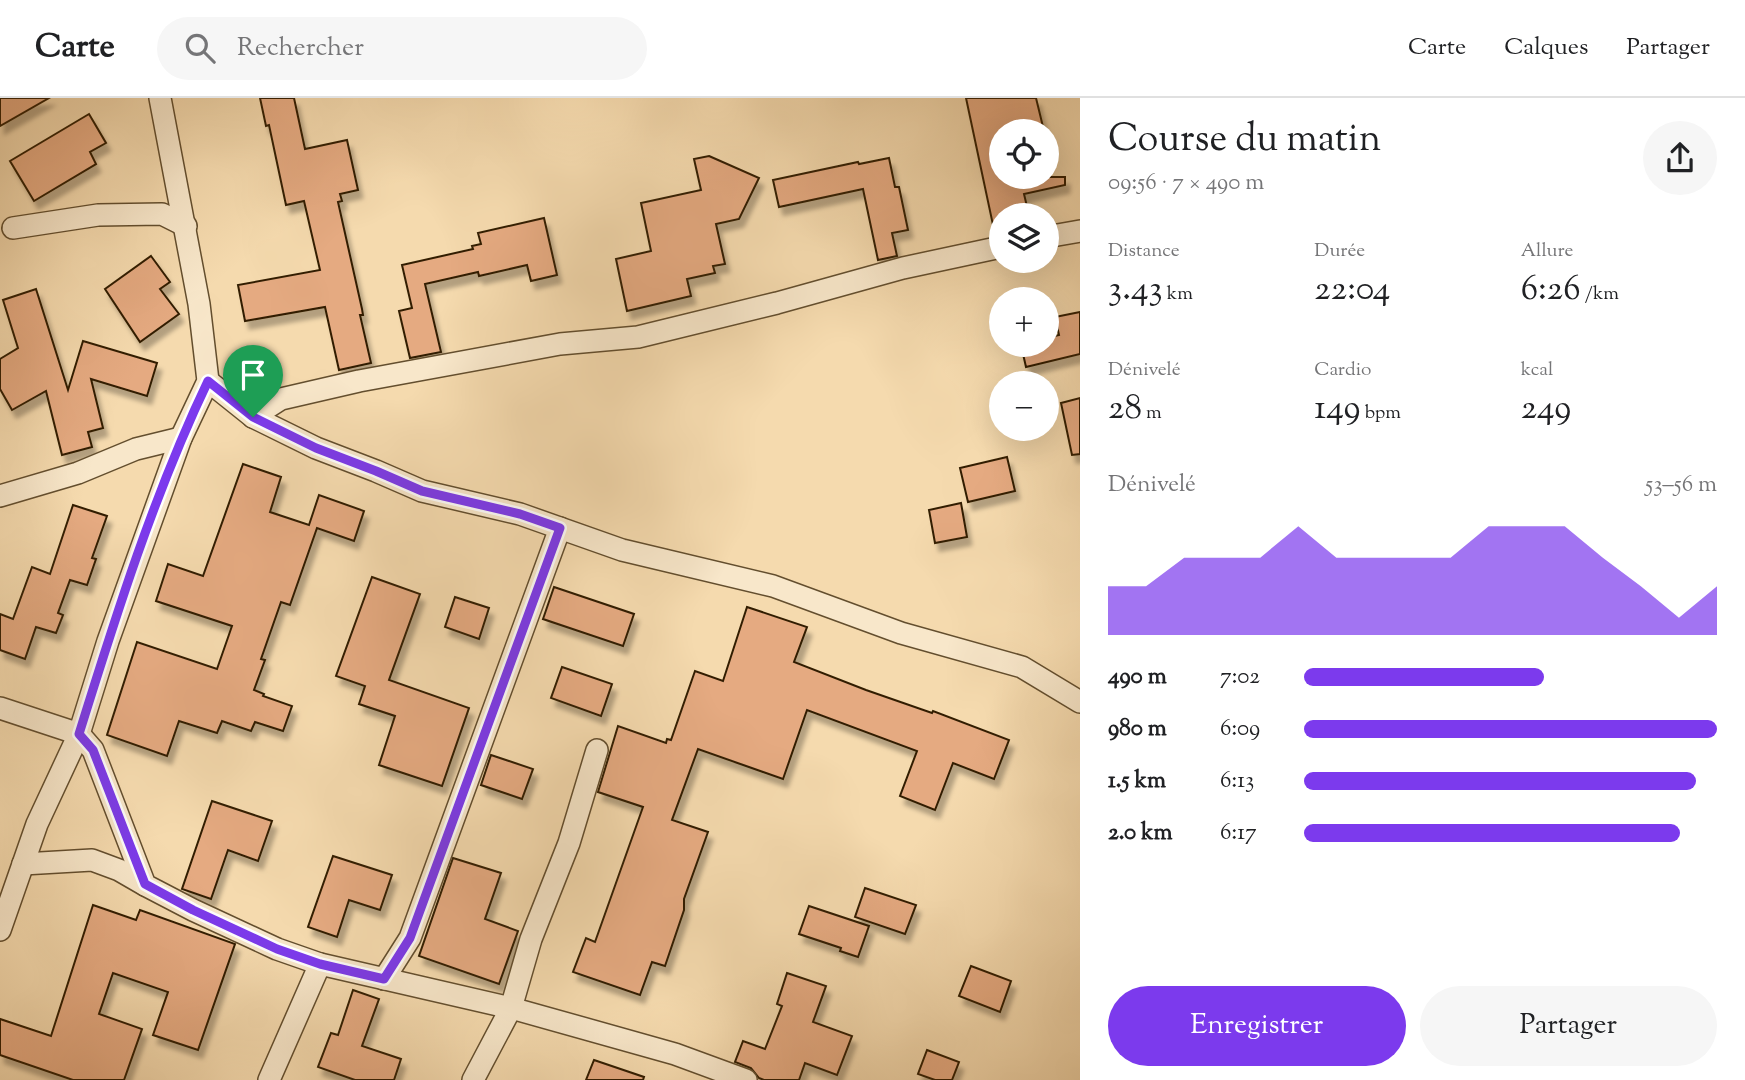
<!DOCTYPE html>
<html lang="fr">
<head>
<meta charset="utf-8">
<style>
	:root { --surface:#fff; --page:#f6f6f6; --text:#202124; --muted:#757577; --line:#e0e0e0; --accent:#7c3aed }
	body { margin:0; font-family:"Sorts Mill Goudy",serif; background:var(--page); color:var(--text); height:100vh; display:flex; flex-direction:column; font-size:26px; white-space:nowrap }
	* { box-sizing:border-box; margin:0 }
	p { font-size:23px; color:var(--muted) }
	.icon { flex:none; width:38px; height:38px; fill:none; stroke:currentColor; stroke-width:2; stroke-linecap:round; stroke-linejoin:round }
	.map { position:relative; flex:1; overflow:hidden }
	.sheet { display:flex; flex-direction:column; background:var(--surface); width:665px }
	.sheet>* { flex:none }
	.fabs { position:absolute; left:989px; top:21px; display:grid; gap:14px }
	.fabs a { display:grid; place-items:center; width:70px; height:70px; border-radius:50%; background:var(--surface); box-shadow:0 7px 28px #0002; font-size:35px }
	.pin { position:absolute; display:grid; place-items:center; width:60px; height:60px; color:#fff; margin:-72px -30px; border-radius:50% 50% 50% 0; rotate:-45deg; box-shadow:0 0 7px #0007 }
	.pin .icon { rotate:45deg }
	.round { display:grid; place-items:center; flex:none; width:74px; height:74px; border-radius:37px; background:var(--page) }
	.head { display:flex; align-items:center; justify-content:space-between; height:119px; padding:0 28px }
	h1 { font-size:38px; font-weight:600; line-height:52px }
	.figures { display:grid; grid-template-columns:repeat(3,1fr); gap:10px; height:119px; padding:7px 28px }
	.figures div { display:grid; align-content:center }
	.figures b { font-size:35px; font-weight:600 }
	.figures small { font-size:19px; font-weight:400 }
	.figures p { font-size:19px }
	.chart { height:196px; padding:14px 28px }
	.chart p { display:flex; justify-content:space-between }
	.chart svg { width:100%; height:126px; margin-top:7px; fill:var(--accent); opacity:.7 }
	.primary-button { display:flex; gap:14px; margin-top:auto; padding:14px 28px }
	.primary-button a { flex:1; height:80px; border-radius:42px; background:var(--accent); color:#fff; font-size:28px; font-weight:600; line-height:80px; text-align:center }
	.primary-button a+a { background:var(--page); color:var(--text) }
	ul { padding:0 28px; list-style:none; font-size:23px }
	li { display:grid; grid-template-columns:112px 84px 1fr; align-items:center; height:52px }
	li i { height:18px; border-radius:9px; background:var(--accent) }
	header { display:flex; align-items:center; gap:42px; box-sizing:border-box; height:98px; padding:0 35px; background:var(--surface); border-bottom:2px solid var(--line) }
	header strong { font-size:33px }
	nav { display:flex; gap:38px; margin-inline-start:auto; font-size:24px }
	.search { width:490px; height:63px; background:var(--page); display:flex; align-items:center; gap:18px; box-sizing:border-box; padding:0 24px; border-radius:38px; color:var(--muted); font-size:26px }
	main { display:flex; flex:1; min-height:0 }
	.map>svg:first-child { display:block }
	.building { fill:#e5aa81; stroke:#321f04; stroke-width:2; filter:url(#shadow) }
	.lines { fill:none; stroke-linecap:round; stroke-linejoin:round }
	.minor-casing { stroke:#634e2e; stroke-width:24 }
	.minor { stroke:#f8e7ca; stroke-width:21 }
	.route-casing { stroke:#fff; stroke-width:14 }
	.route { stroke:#7c3aed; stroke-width:9 }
</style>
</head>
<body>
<header>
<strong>Carte</strong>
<div class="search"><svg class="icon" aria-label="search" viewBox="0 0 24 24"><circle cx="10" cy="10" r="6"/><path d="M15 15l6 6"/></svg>Rechercher</div>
<nav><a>Carte</a><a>Calques</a><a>Partager</a></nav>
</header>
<main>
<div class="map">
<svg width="1080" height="982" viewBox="0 0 1080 982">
	<defs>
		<filter id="shadow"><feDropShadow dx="4.5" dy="8" stdDeviation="2" flood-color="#0004"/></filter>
	</defs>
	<rect width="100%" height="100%" fill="#f5daae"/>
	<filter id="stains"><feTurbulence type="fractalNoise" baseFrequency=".00286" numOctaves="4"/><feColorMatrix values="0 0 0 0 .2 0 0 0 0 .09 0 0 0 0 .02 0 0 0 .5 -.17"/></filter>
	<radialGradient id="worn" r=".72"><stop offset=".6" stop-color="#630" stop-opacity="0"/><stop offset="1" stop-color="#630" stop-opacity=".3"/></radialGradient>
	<g class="building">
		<polygon points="0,0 49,0 0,28"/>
		<polygon points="260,0 294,0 305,51 347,42 358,92 340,96 342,103 338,104 362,211 363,217 360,217 371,265 339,272 325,209 245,223 238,187 320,172 304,103 286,107 269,27 266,28"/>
		<polygon points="966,0 1036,0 1044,33 1001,33 1001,79 1065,79 1065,87 1024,96 1029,117 1001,117 1001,126 993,127"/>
		<polygon points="89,16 106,45 90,54 96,66 34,103 10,63"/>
		<polygon points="709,58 759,80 739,121 716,126 725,166 713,168 715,175 687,181 691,198 627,213 616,161 651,153 641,105 701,92 694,61"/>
		<polygon points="889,60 895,89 899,89 908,132 892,135 897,158 878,162 863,91 779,109 773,82 858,64 859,66"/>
		<polygon points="544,120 557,177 531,183 527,167 479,178 478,174 425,186 441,254 410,260 399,213 412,210 402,167 473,151 472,148 481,146 478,135"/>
		<polygon points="151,158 170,184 160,191 179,216 140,244 105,191"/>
		<polygon points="36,191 68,292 83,243 157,265 147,298 91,281 103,330 88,334 92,349 62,357 46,293 12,312 0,291 0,261 18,250 3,202"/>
		<polygon points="1080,214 1080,256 1026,269 1021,247 1046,247 1046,240 1059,237 1055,219"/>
		<polygon points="1080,300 1080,356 1072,357 1061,305"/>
		<polygon points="1007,359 1015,393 968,404 960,370"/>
		<polygon points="243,366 281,379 270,414 309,427 319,397 364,413 354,443 317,430 290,507 281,504 261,561 265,562 254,592 264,596 263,598 292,608 283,633 255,624 251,633 222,623 217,635 179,623 167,658 107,637 137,544 217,571 232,528 156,503 168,466 203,478"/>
		<polygon points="961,405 967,439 935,445 929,412"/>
		<polygon points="73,407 107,418 92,460 96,461 87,487 70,482 58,515 63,517 56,535 36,529 25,561 0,552 0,516 13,521 32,469 50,476"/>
		<polygon points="372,479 420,496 389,582 469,610 442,688 379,667 395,618 359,606 365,588 336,578"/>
		<polygon points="554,489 634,516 623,548 543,521"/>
		<polygon points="455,499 489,510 479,541 445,529"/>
		<polygon points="747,509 807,529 794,564 866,592 932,615 933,613 1009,642 994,681 953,665 935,712 900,698 917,653 807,612 783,681 698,651 672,722 708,734 684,801 684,812 665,868 652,864 640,897 573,874 586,840 595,844 643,709 598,694 618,628 666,645 667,641 671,642 695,573 723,583"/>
		<polygon points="562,569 612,586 601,618 551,600"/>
		<polygon points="491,657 533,671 522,701 481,687"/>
		<polygon points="212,703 272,723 258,763 228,752 211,801 182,791"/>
		<polygon points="333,758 392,777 380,812 349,802 337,839 308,829"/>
		<polygon points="453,760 501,775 485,821 518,833 499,886 419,858"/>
		<polygon points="865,790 916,807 905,836 855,819"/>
		<polygon points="93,807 136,822 140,812 235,846 198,952 153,937 168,894 113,875 99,916 142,931 124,982 73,982 0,957 0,921 51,938"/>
		<polygon points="809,808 869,828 858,859 840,853 841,850 799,836"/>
		<polygon points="971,868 1011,883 1000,914 959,898"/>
		<polygon points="787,875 826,888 813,924 852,938 837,977 805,965 799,982 764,982 759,980 751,970 735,964 743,943 765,951 782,908 777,906"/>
		<polygon points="353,892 379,901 362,948 401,961 394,982 355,982 318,969 331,935 338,937"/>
		<polygon points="927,952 959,964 952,982 935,982 918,976"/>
		<polygon points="594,962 644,979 643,982 586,982"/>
	</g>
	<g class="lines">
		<g class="minor-casing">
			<g id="minor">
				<polyline points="13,130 98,117 162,116 186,128"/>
				<polyline points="1046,139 1080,133"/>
				<polyline points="208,283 253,319 316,350 376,373 422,393 520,416 622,452 773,488 901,535 1022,569 1080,604"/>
				<polyline points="253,319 281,301 359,283 560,246 638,239 777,205 903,170 1001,149"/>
				<polyline points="0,398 78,375 136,351 181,340"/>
				<polyline points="0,610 79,636 93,652 145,787 193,812 277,851 320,866 511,910 675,956 746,982"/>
				<polyline points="23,766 92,762 119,772 145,787"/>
				<polyline points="0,832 37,726 79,636 108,543 181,340 208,283 199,206 160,0"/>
				<polyline points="384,881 410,840 560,430"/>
				<polyline points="269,982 320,866"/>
				<polyline points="473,982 511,910 531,841 569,745 597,652"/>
			</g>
		</g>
		<use href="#minor" class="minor"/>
	</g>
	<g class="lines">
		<g class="route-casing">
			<path id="route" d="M208,283L253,319L316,350L376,373L422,393L520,416L560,430L410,840L384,881L320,866L277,851L193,812L145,786L93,652L79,636C116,517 154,396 208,283Z"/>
		</g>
		<use href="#route" class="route"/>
	</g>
	<rect width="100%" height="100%" filter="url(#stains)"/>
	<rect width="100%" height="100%" fill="url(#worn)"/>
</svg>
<div class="fabs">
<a><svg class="icon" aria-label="locate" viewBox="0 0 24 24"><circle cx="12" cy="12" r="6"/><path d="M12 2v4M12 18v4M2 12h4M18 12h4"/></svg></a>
<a><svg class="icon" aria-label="layers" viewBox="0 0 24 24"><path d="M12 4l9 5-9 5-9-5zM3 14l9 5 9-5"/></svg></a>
<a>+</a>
<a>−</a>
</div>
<div class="pin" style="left:253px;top:319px;background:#1e9e55"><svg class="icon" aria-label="arrive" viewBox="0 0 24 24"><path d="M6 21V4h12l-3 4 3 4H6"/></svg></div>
</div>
<section class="sheet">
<div class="head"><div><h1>Course du matin</h1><p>09:56 · 7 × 490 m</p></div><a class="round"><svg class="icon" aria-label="share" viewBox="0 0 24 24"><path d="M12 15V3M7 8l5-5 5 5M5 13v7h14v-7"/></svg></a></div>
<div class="figures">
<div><p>Distance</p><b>3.43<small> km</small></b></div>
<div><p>Durée</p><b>22:04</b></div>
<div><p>Allure</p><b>6:26<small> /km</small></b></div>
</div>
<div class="figures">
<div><p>Dénivelé</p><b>28<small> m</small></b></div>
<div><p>Cardio</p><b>149<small> bpm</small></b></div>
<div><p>kcal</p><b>249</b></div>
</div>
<div class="chart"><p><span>Dénivelé</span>53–56 m</p>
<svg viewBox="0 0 160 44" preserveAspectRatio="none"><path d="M0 44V27L10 27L20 17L30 17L40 17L50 6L60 17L70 17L80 17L90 17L100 6L110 6L120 6L130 17L140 27L150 38L160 27V44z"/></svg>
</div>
<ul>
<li><b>490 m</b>7:02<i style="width:58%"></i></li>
<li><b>980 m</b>6:09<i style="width:100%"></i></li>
<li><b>1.5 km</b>6:13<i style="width:95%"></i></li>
<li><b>2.0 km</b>6:17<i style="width:91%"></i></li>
</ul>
<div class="primary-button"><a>Enregistrer</a><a>Partager</a></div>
</section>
</main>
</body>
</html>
